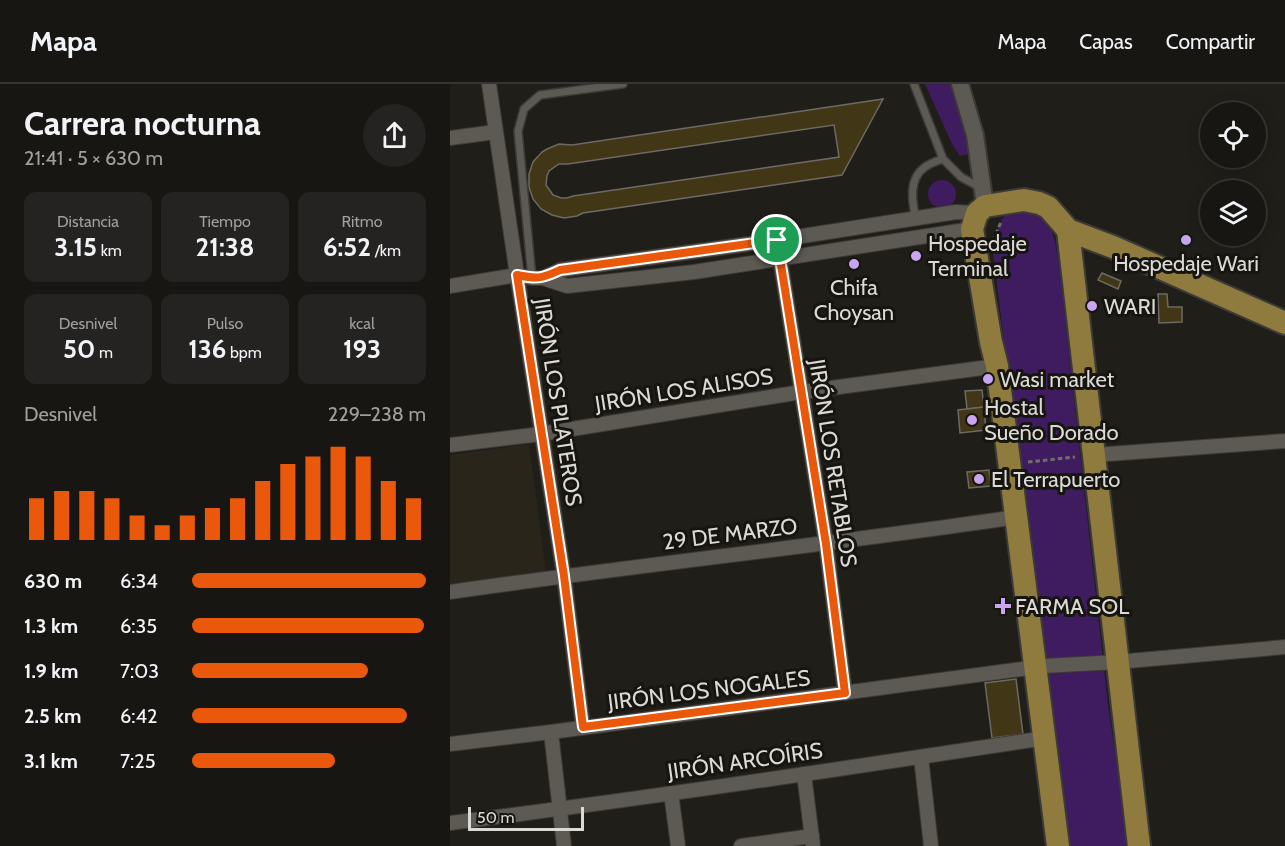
<!DOCTYPE html>
<html lang="es">
<head>
<meta charset="utf-8">
<style>
	:root { --surface:#181613; --page:#252321; --text:#f1f3f6; --muted:#9f9fa0; --line:#363533; --accent:#ea580c }
	body { margin:0; font-family:Cabin,sans-serif; background:var(--page); color:var(--text); height:100vh; display:flex; flex-direction:column; font-size:22px; white-space:nowrap }
	* { box-sizing:border-box; margin:0 }
	p { font-size:20px; color:var(--muted) }
	.icon { flex:none; width:33px; height:33px; fill:none; stroke:currentColor; stroke-width:2; stroke-linecap:round; stroke-linejoin:round }
	.map { position:relative; flex:1; overflow:hidden }
	.side { display:flex; flex-direction:column; background:var(--surface); width:450px }
	.side>* { flex:none }
	.controls { position:absolute; left:750px; top:18px; display:grid; gap:12px }
	.controls a { display:grid; place-items:center; width:66px; height:66px; border-radius:50%; background:var(--surface); box-shadow:0 3px 15px #0003,0 0 0 2px var(--line); font-size:30px }
	.scale { position:absolute; left:18px; bottom:15px; width:116px; box-sizing:border-box; padding-left:6px; border:3px solid #dcdad7; border-top:0; font-size:16px; line-height:21px; white-space:nowrap; color:#dcdad7; -webkit-text-stroke:4px #171510; paint-order:stroke }
	.pin { position:absolute; display:grid; place-items:center; width:51px; height:51px; color:#fff; margin:-26px; border:3px solid #fff; border-radius:50%; box-shadow:0 2px 6px #0007 }
	.round { display:grid; place-items:center; flex:none; width:63px; height:63px; border-radius:32px; background:var(--page) }
	.head { display:flex; align-items:center; justify-content:space-between; height:102px; padding:0 24px }
	h1 { font-size:33px; font-weight:700; line-height:45px }
	.figures { display:grid; grid-template-columns:repeat(3,1fr); gap:9px; height:102px; padding:6px 24px }
	.figures div { display:grid; align-content:center; border-radius:12px; background:var(--page); text-align:center }
	.figures b { font-size:26px; font-weight:700 }
	.figures small { font-size:16px; font-weight:400 }
	.figures p { font-size:16px }
	.chart { height:168px; padding:12px 24px }
	.chart p { display:flex; justify-content:space-between }
	.chart svg { width:100%; height:108px; margin-top:6px; stroke:var(--accent); stroke-width:6 }
	ul { padding:0 24px; list-style:none; font-size:20px }
	li { display:grid; grid-template-columns:96px 72px 1fr; align-items:center; height:45px }
	li i { height:15px; border-radius:8px; background:var(--accent) }
	header { display:flex; align-items:center; gap:36px; box-sizing:border-box; height:84px; padding:0 30px; background:var(--surface); border-bottom:2px solid var(--line) }
	header strong { font-size:28px }
	nav { display:flex; gap:33px; margin-inline-start:auto; font-size:21px }
	main { display:flex; flex:1; min-height:0 }
	.map>svg:first-child { display:block }
	.built { fill:#29251a }
	.green { fill:#3f1b5f }
	.building { fill:#413717; stroke:#6c6a64; stroke-width:1.5; fill-rule:evenodd }
	.lines { fill:none; stroke-linecap:round; stroke-linejoin:round }
	.service-casing { stroke:#3c3a37; stroke-width:10 }
	.minor-casing { stroke:#3c3a37; stroke-width:16 }
	.tertiary-casing { stroke:#3c3a37; stroke-width:20 }
	.trunk-casing { stroke:#3c3a37; stroke-width:26 }
	.path { stroke:#716f6b; stroke-width:3; stroke-dasharray:4.5 3; stroke-linecap:butt }
	.service { stroke:#5c5a53; stroke-width:7 }
	.minor { stroke:#5c5a53; stroke-width:14 }
	.tertiary { stroke:#5c5a53; stroke-width:16 }
	.trunk { stroke:#8f7b3e; stroke-width:22 }
	.route-casing { stroke:#fff; stroke-width:12 }
	.route { stroke:#ea580c; stroke-width:8 }
	.poi-dot { fill:#c7a6ef; stroke:#171510; stroke-width:2 }
	.labels { text-anchor:middle; dominant-baseline:central; stroke-width:6; stroke-linejoin:round; paint-order:stroke }
	.poi-label { font-size:22px; fill:#dcdad7; stroke:#171510; text-anchor:start }
	.street-label { font-size:22px; fill:#dcdad7; stroke:#171510 }
</style>
</head>
<body>
<header>
<strong>Mapa</strong>
<nav><a>Mapa</a><a>Capas</a><a>Compartir</a></nav>
</header>
<main>
<section class="side">
<div class="head"><div><h1>Carrera nocturna</h1><p>21:41 · 5 × 630 m</p></div><a class="round"><svg class="icon" aria-label="share" viewBox="0 0 24 24"><path d="M12 15V3M7 8l5-5 5 5M5 13v7h14v-7"/></svg></a></div>
<div class="figures">
<div><p>Distancia</p><b>3.15<small> km</small></b></div>
<div><p>Tiempo</p><b>21:38</b></div>
<div><p>Ritmo</p><b>6:52<small> /km</small></b></div>
</div>
<div class="figures">
<div><p>Desnivel</p><b>50<small> m</small></b></div>
<div><p>Pulso</p><b>136<small> bpm</small></b></div>
<div><p>kcal</p><b>193</b></div>
</div>
<div class="chart"><p><span>Desnivel</span>229–238 m</p>
<svg viewBox="0 0 160 44" preserveAspectRatio="none"><path d="M5 44V27M15 44V24M25 44V24M35 44V27M45 44V34M55 44V38M65 44V34M75 44V31M85 44V27M95 44V20M105 44V13M115 44V10M125 44V6M135 44V10M145 44V20M155 44V27"/></svg>
</div>
<ul>
<li><b>630 m</b>6:34<i style="width:100%"></i></li>
<li><b>1.3 km</b>6:35<i style="width:99%"></i></li>
<li><b>1.9 km</b>7:03<i style="width:75%"></i></li>
<li><b>2.5 km</b>6:42<i style="width:92%"></i></li>
<li><b>3.1 km</b>7:25<i style="width:61%"></i></li>
</ul>
</section>
<div class="map">
<svg width="835" height="762" viewBox="0 0 835 762">
	<rect width="100%" height="100%" fill="#201e19"/>
	<polygon class="built" points="79,360 96,488 0,501 0,371"/>
	<g class="green">
		<polygon points="475,0 501,0 519,59 518,70 510,72 502,60"/>
		<circle cx="492" cy="110" r="14"/>
		<path d="M579,127C582,128 586,128 589,130C604,139 606,164 609,179L658,621L670,700L677,762H620L594,582L542,160L548,143L554,132L568,128Z"/>
	</g>
	<g class="building">
		<path d="M433,15L392,91L133,129L127,132L114,134L102,131L91,125L83,115L79,103V90L83,78L92,68L97,65L109,60L122,61ZM384,41L389,73L123,112L117,114H111L103,111L96,101L97,92L99,87L109,80H118Z"/>
		<polygon points="652,189 671,197 668,205 648,196"/>
		<polygon points="708,210 717,210 718,223 732,223 732,238 709,239"/>
		<polygon points="532,306 534,323 517,325 515,307"/>
		<polygon points="534,323 536,346 510,349 508,326"/>
		<polygon points="539,386 541,402 519,404 517,388"/>
		<polygon points="566,595 573,650 542,654 535,599"/>
	</g>
	<g class="lines">
		<g class="service-casing">
			<g id="service">
				<polyline points="464,0 493,75 511,93 531,104"/>
				<path d="M466,135C462,118 458,95 475,83C480,79 487,77 493,75"/>
				<polyline points="82,194 68,47 74,25 90,11 173,0"/>
			</g>
		</g>
		<g class="minor-casing">
			<g id="minor">
				<polyline points="39,0 67,191 114,492 133,643"/>
				<polyline points="0,54 45,48"/>
				<polyline points="327,156 376,460 395,609"/>
				<polyline points="93,194 110,186 327,156 506,128 527,129"/>
				<polyline points="0,202 67,191 82,194 93,194 117,202 244,188 522,145"/>
				<polyline points="0,361 91,350 351,308 547,282"/>
				<polyline points="644,371 835,357"/>
				<path d="M0,508C188,481 378,461 566,433"/>
				<polyline points="101,648 114,762"/>
				<polyline points="0,660 101,648 594,582 667,578 835,563"/>
				<polyline points="471,673 481,762"/>
				<polyline points="354,690 363,762"/>
				<polyline points="221,709 228,762"/>
				<path d="M0,739C199,714 397,684 595,654"/>
				<polyline points="291,762 362,752"/>
			</g>
		</g>
		<g class="tertiary-casing">
			<polyline id="tertiary" points="510,0 525,51 535,122"/>
		</g>
		<g class="trunk-casing">
			<g id="trunk">
				<polyline points="618,146 689,762"/>
				<polyline points="608,762 547,282 541,258 522,145 527,129 535,122 574,116 589,119 598,123 618,146 663,163 835,239"/>
			</g>
		</g>
		<g class="path">
			<polyline points="543,157 551,138"/>
			<polyline points="578,378 625,373"/>
		</g>
		<use href="#service" class="service"/>
		<use href="#minor" class="minor"/>
		<use href="#tertiary" class="tertiary"/>
		<use href="#trunk" class="trunk"/>
	</g>
	<g class="lines">
		<g class="route-casing">
			<path id="route" d="M327,156L376,460L395,609L133,643L114,492L67,191C87,195 91,195 110,186Z"/>
		</g>
		<use href="#route" class="route"/>
	</g>
	<g class="poi-dot">
		<circle cx="736" cy="156" r="6"/>
		<circle cx="466" cy="172" r="6"/>
		<circle cx="404" cy="180" r="6"/>
		<circle cx="642" cy="222" r="6"/>
		<circle cx="538" cy="295" r="6"/>
		<circle cx="522" cy="336" r="6"/>
		<circle cx="529" cy="395" r="6"/>
		<path d="M550 513h6v6h6v6h-6v6h-6v-6h-6v-6h6z"/>
	</g>
	<g class="labels">
		<g class="poi-label">
			<text x="478" y="159">Hospedaje<tspan x="478" dy="25">Terminal</tspan></text>
			<text x="736" y="179" text-anchor="middle">Hospedaje Wari</text>
			<text x="404" y="203" text-anchor="middle">Chifa<tspan x="404" dy="25">Choysan</tspan></text>
			<text x="654" y="222">WARI</text>
			<text x="550" y="295">Wasi market</text>
			<text x="534" y="323">Hostal<tspan x="534" dy="25">Sueño Dorado</tspan></text>
			<text x="541" y="395">El Terrapuerto</text>
			<text x="565" y="522">FARMA SOL</text>
		</g>
		<g class="street-label">
			<text transform="translate(234 306) rotate(-9)">JIRÓN LOS ALISOS</text>
			<text transform="translate(108 318) rotate(81)">JIRÓN LOS PLATEROS</text>
			<text transform="translate(383 379) rotate(81)">JIRÓN LOS RETABLOS</text>
			<text transform="translate(280 450) rotate(-7)">29 DE MARZO</text>
			<text transform="translate(259 606) rotate(-7)">JIRÓN LOS NOGALES</text>
			<text transform="translate(295 677) rotate(-8)">JIRÓN ARCOÍRIS</text>
		</g>
	</g>
</svg>
<div class="controls">
<a><svg class="icon" aria-label="locate" viewBox="0 0 24 24"><circle cx="12" cy="12" r="6"/><path d="M12 2v4M12 18v4M2 12h4M18 12h4"/></svg></a>
<a><svg class="icon" aria-label="layers" viewBox="0 0 24 24"><path d="M12 4l9 5-9 5-9-5zM3 14l9 5 9-5"/></svg></a>
</div>
<div class="scale">50 m</div>
<div class="pin" style="left:327px;top:156px;background:#1e9e55"><svg class="icon" aria-label="arrive" viewBox="0 0 24 24"><path d="M6 21V4h12l-3 4 3 4H6"/></svg></div>
</div>
</main>
</body>
</html>
